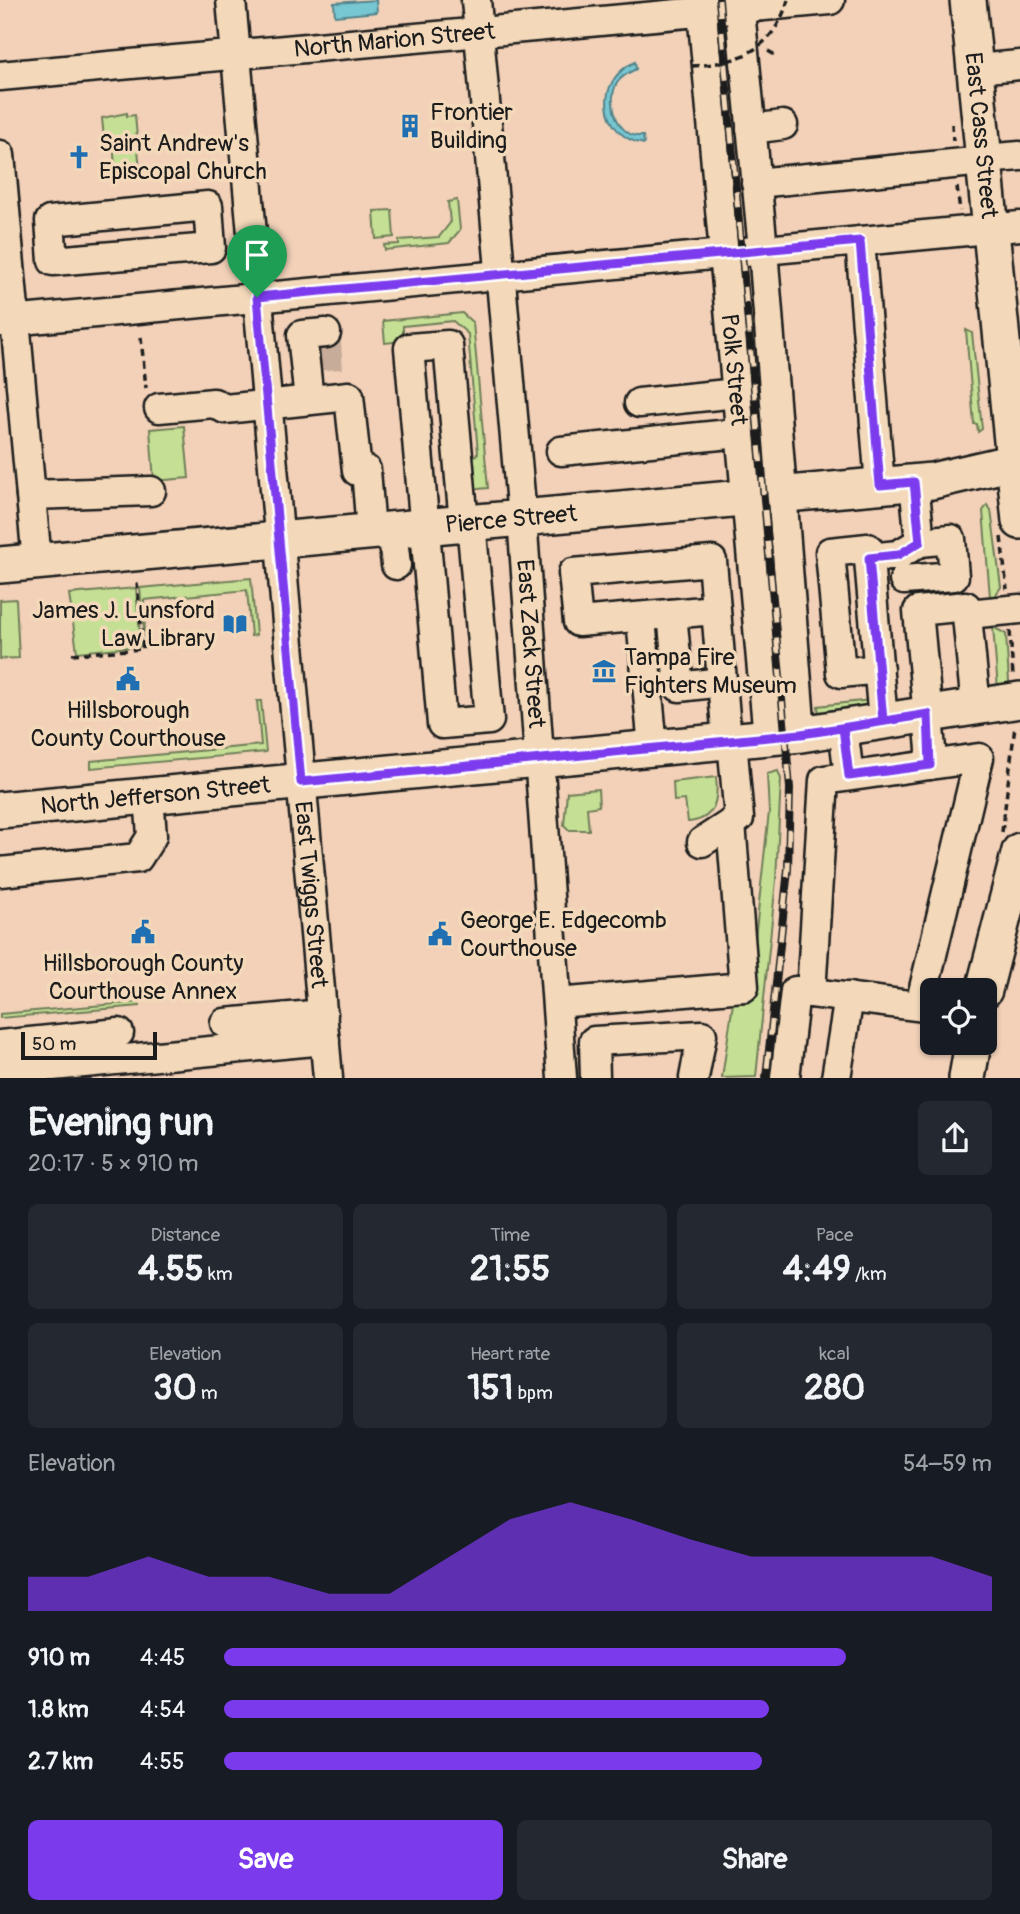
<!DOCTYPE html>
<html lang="en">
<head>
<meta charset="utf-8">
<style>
	:root { --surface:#171b24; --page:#242831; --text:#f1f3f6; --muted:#9ea1a6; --accent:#7c3aed }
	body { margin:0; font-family:Pangolin,sans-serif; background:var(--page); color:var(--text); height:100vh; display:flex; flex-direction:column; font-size:26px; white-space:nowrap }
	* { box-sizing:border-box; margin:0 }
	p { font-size:23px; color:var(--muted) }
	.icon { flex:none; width:38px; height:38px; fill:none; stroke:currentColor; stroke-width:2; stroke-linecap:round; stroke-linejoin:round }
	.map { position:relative; height:1078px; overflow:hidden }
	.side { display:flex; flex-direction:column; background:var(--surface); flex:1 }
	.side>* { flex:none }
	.tools { position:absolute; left:920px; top:978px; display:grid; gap:14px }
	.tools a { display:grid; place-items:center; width:77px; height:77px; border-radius:10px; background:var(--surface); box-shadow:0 2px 5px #0004; font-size:35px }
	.scale { position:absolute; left:21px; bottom:18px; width:136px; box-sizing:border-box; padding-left:7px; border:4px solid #1c1c1c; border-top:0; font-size:19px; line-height:24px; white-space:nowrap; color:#1c1c1c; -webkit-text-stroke:5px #f3d9ba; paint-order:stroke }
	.pin { position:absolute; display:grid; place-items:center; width:60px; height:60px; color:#fff; margin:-72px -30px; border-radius:50% 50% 50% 0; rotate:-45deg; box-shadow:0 0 7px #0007 }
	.pin .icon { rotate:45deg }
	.round { display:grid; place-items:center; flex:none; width:74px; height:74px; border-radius:10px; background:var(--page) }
	.head { display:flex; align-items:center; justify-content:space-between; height:119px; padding:0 28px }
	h1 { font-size:38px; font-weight:800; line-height:52px }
	.stats { display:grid; grid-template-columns:repeat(3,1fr); gap:10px; height:119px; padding:7px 28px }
	.stats div { display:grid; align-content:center; border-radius:10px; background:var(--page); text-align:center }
	.stats b { font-size:35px; font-weight:800 }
	.stats small { font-size:19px; font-weight:400 }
	.stats p { font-size:19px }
	.chart { height:196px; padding:14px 28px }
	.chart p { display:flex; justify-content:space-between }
	.chart svg { width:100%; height:126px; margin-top:7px; fill:var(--accent); opacity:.7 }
	.action { display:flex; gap:14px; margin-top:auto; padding:14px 28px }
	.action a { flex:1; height:80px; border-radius:10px; background:var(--accent); color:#fff; font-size:28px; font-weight:800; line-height:80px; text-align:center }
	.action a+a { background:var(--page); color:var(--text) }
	ul { padding:0 28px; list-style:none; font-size:23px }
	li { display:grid; grid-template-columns:112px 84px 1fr; align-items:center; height:52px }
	li i { height:18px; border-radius:9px; background:var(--accent) }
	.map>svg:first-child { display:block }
	.green { fill:#c5df95; stroke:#707e58; stroke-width:2 }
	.water { fill:#77c7d3; stroke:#53838a; stroke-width:2 }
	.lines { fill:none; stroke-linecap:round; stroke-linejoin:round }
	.minor-tunnel { stroke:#c7ad99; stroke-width:28; stroke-dasharray:28 14; stroke-linecap:butt }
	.minor-casing { stroke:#1c1c1c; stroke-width:33 }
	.major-casing { stroke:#1c1c1c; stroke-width:40 }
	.path { stroke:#1c1c1c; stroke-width:3.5; stroke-dasharray:7 5; stroke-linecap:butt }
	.minor { stroke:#f3d9ba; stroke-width:28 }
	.major { stroke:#f3d9ba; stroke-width:35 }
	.rail-casing { stroke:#1c1c1c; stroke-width:8 }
	.rail { stroke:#f3d9ba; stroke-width:5; stroke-dasharray:16; stroke-linecap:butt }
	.path-bridge { stroke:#1c1c1c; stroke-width:3.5; stroke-dasharray:7 5; stroke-linecap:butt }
	.route-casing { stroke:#fff; stroke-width:14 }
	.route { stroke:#7c3aed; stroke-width:9 }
	.labels { text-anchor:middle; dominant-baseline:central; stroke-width:7; stroke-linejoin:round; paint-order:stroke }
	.street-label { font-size:24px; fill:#1c1c1c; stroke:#f3d9ba }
	.poi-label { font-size:24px; fill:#1c1c1c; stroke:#f3d9ba; text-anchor:start }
</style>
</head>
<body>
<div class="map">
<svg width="1020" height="1078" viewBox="0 0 1020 1078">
	<rect width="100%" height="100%" fill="#f2d1b8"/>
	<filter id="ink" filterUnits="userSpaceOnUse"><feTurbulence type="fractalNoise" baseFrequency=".0143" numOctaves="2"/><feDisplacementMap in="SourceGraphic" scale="14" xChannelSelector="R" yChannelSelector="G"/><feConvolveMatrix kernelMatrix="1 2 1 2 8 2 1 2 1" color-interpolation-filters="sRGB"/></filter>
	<g filter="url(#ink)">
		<g class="green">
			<polygon points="127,113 127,116 135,115 140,171 107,175 107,170 115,169 113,139 104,139 102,118"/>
			<polygon points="457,200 460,230 449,243 385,250 384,245 399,244 399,240 439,237 450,223 448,202"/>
			<polygon points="392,210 394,237 376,239 374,211"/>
			<polygon points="462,313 473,323 488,488 468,490 465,464 478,453 468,334 453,321 403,326 403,341 385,343 383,321"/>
			<polygon points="966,330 972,333 982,429 978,432 977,424 974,424"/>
			<polygon points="184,426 189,478 154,481 150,429"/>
			<polygon points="987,505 991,510 1001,587 994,597 990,597 983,511"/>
			<polygon points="251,578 256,635 251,636 247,590 144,600 145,640 140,588"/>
			<polygon points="136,588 141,646 77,652 69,594"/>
			<polygon points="16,599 19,658 0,659 0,600"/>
			<polygon points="993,627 1006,634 1009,682 1008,686 998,689"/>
			<polygon points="871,700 868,709 819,715 818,706"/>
			<polygon points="257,701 261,701 266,752 91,768 91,761 261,745"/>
			<polygon points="778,771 781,779 776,880 756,1077 722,1078 733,1003 748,1003 769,812 767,774"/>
			<path d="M716,777C719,801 714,820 688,822L685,800L674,801L673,782Z"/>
			<polygon points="598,789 599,806 587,808 589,830 569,830 564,825 567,792"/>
			<polygon points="139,1002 140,1006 0,1018 0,1014"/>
		</g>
		<g class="water">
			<polygon points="376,0 377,12 335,16 334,3"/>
			<path d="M635,62L636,69C628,73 618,78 615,87C608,106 618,138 643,136L644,144C599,136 594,80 635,62Z"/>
		</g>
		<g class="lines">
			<polyline class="minor-tunnel" points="327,342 330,387"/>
			<g class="minor-casing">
				<g id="minor">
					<path id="s1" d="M231,0L328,1078"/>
					<path id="s2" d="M476,0L522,517L562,1078"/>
					<path id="s3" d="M701,0L768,737"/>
					<polyline points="739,0 763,249 801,734"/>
					<polyline points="975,69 1020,65"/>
					<path id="s4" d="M0,76L830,0"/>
					<polyline points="751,129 783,125"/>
					<polyline points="0,155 37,562"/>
					<polyline points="984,159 1020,156"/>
					<polyline points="756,183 984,161"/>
					<polygon points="208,206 211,248 53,261 50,221"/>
					<polyline points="860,241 880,485"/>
					<polyline points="0,322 1020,226"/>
					<polyline points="309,400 302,335 326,333"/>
					<polyline points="639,403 737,393"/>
					<polyline points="159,408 214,403 225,409 349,396 357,471 366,470 371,531"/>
					<polyline points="561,451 740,433"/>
					<polyline points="914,482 920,542"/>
					<polyline points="31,495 151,491"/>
					<polyline points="464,523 448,345 409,348 442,724 489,720 471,522"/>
					<polyline points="392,529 396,565"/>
					<polyline points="869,558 898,555 920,542 951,539 954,576 904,580"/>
					<polyline points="715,610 578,622 573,573 712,561 727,741"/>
					<polyline points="672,614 679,687 722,682"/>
					<polyline points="967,614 1020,609"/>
					<polyline points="642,630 653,748"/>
					<polyline points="879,669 841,673 830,552 868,548 883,721"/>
					<polyline points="843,728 849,776"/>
					<polyline points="930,765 931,749 918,611 966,606 976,707"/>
					<polyline points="702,842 739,818 732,741"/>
					<polyline points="0,872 138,858 152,836 149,796"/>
					<polyline points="811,993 824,780 979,758 920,1005"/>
					<polyline points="557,1003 744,987 731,823"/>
					<polyline points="225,1023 323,1014"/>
					<polyline points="0,1045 119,1033"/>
					<polyline points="0,1071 325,1040"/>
					<polyline points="595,1078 594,1041 702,1035 694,1078"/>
					<polyline points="785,1078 795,991 933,1008"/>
					<polyline points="836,1078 849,997"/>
				</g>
			</g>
			<g class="major-casing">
				<g id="major">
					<path id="s5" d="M968,0L1020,521"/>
					<path id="s6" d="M0,565L932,481L1014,462"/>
					<path id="s7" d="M0,810L801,734L1020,700"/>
					<polyline points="984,990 1020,851"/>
					<polyline points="967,1078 973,1043"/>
				</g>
			</g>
			<g class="path">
				<polyline points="768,51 777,56"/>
				<polyline points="952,124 953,141"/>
				<polyline points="957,187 960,211"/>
				<polyline points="141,337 146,388"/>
				<polyline points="1001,537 1007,589"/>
				<polyline points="1010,631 1013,676"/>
				<polyline points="72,654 143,649 137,583"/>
				<polyline points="1002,832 1015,726"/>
			</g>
			<use href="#minor" class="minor"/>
			<use href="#major" class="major"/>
			<g class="rail-casing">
				<polyline id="rail" points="719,0 790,788 788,869 766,1078"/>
			</g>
			<use href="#rail" class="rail"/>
			<path class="path-bridge" d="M692,66C740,63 773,50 788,0"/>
		</g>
	</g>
	<g class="lines" filter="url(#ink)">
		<g class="route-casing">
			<path id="route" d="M257,297L301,782L801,734C843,728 886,721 928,714L930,765L849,776L843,728L883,721L869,558L898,555L920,542L914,482L880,485L860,241L257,297"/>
		</g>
		<use href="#route" class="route"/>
	</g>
	<defs>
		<g id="building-bare" transform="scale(1.89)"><path d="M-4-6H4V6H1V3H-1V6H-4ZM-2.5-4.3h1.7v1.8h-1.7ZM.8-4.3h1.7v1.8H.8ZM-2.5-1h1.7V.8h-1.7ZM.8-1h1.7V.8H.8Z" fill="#1f6fb2" stroke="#f3d9ba" stroke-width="2.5" paint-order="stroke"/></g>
		<g id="church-bare" transform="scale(1.89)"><path d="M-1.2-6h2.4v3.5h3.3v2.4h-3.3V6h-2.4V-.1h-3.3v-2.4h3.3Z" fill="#1f6fb2" stroke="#f3d9ba" stroke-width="2.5" paint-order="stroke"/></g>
		<g id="library-bare" transform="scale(1.89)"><path d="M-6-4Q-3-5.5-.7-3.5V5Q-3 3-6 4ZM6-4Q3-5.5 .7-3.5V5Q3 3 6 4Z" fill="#1f6fb2" stroke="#f3d9ba" stroke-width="2.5" paint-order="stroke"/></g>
		<g id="museum-bare" transform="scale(1.89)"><path d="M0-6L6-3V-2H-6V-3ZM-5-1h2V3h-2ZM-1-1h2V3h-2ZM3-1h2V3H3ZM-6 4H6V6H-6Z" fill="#1f6fb2" stroke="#f3d9ba" stroke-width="2.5" paint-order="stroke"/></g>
		<g id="civic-bare" transform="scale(1.89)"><path d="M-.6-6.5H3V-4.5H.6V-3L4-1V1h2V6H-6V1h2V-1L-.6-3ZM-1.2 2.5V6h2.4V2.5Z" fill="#1f6fb2" stroke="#f3d9ba" stroke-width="2.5" paint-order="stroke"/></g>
	</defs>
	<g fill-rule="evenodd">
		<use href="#building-bare" x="410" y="126"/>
		<use href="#church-bare" x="79" y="157"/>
		<use href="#library-bare" x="235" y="624"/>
		<use href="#museum-bare" x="604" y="671"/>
		<use href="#civic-bare" x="128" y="679"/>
		<use href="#civic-bare" x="143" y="932"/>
		<use href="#civic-bare" x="440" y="934"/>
	</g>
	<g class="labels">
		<g class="street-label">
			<text stroke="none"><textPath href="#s4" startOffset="396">North Marion Street</textPath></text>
			<text stroke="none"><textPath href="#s5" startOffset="136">East Cass Street</textPath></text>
			<text stroke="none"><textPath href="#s3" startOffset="371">Polk Street</textPath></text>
			<text stroke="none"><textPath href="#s6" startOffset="513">Pierce Street</textPath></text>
			<text stroke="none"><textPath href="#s2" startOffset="646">East Zack Street</textPath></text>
			<text stroke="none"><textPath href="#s7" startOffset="156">North Jefferson Street</textPath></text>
			<text stroke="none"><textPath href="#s1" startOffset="898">East Twiggs Street</textPath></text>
		</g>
		<g class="poi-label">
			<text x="430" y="112">Frontier<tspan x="430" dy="28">Building</tspan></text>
			<text x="99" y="143">Saint Andrew's<tspan x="99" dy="28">Episcopal Church</tspan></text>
			<text x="215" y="610" text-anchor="end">James J. Lunsford<tspan x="215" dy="28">Law Library</tspan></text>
			<text x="624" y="657">Tampa Fire<tspan x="624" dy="28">Fighters Museum</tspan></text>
			<text x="128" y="710" text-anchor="middle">Hillsborough<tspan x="128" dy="28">County Courthouse</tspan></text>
			<text x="460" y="920">George E. Edgecomb<tspan x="460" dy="28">Courthouse</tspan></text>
			<text x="143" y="963" text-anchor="middle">Hillsborough County<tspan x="143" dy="28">Courthouse Annex</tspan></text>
		</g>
	</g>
</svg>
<div class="tools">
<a><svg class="icon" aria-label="locate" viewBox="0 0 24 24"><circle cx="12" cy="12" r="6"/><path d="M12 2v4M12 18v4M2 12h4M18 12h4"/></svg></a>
</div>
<div class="scale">50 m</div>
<div class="pin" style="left:257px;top:297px;background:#1e9e55"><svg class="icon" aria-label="arrive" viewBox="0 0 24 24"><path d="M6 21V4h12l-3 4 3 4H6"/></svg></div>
</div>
<section class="side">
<div class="head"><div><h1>Evening run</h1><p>20:17 · 5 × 910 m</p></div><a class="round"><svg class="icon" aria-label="share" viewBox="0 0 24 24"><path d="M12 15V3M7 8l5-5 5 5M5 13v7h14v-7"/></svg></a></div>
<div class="stats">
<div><p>Distance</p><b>4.55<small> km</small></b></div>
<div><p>Time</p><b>21:55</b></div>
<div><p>Pace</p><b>4:49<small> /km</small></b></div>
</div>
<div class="stats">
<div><p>Elevation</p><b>30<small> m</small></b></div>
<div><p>Heart rate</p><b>151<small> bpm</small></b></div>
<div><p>kcal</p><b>280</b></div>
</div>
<div class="chart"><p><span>Elevation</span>54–59 m</p>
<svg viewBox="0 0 160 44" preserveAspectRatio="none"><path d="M0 44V32L10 32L20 25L30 32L40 32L50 38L60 38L70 25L80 12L90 6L100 12L110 19L120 25L130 25L140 25L150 25L160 32V44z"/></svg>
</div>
<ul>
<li><b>910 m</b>4:45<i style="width:81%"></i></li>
<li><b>1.8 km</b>4:54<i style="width:71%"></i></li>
<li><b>2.7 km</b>4:55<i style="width:70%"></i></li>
</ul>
<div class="action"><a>Save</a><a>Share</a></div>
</section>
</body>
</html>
